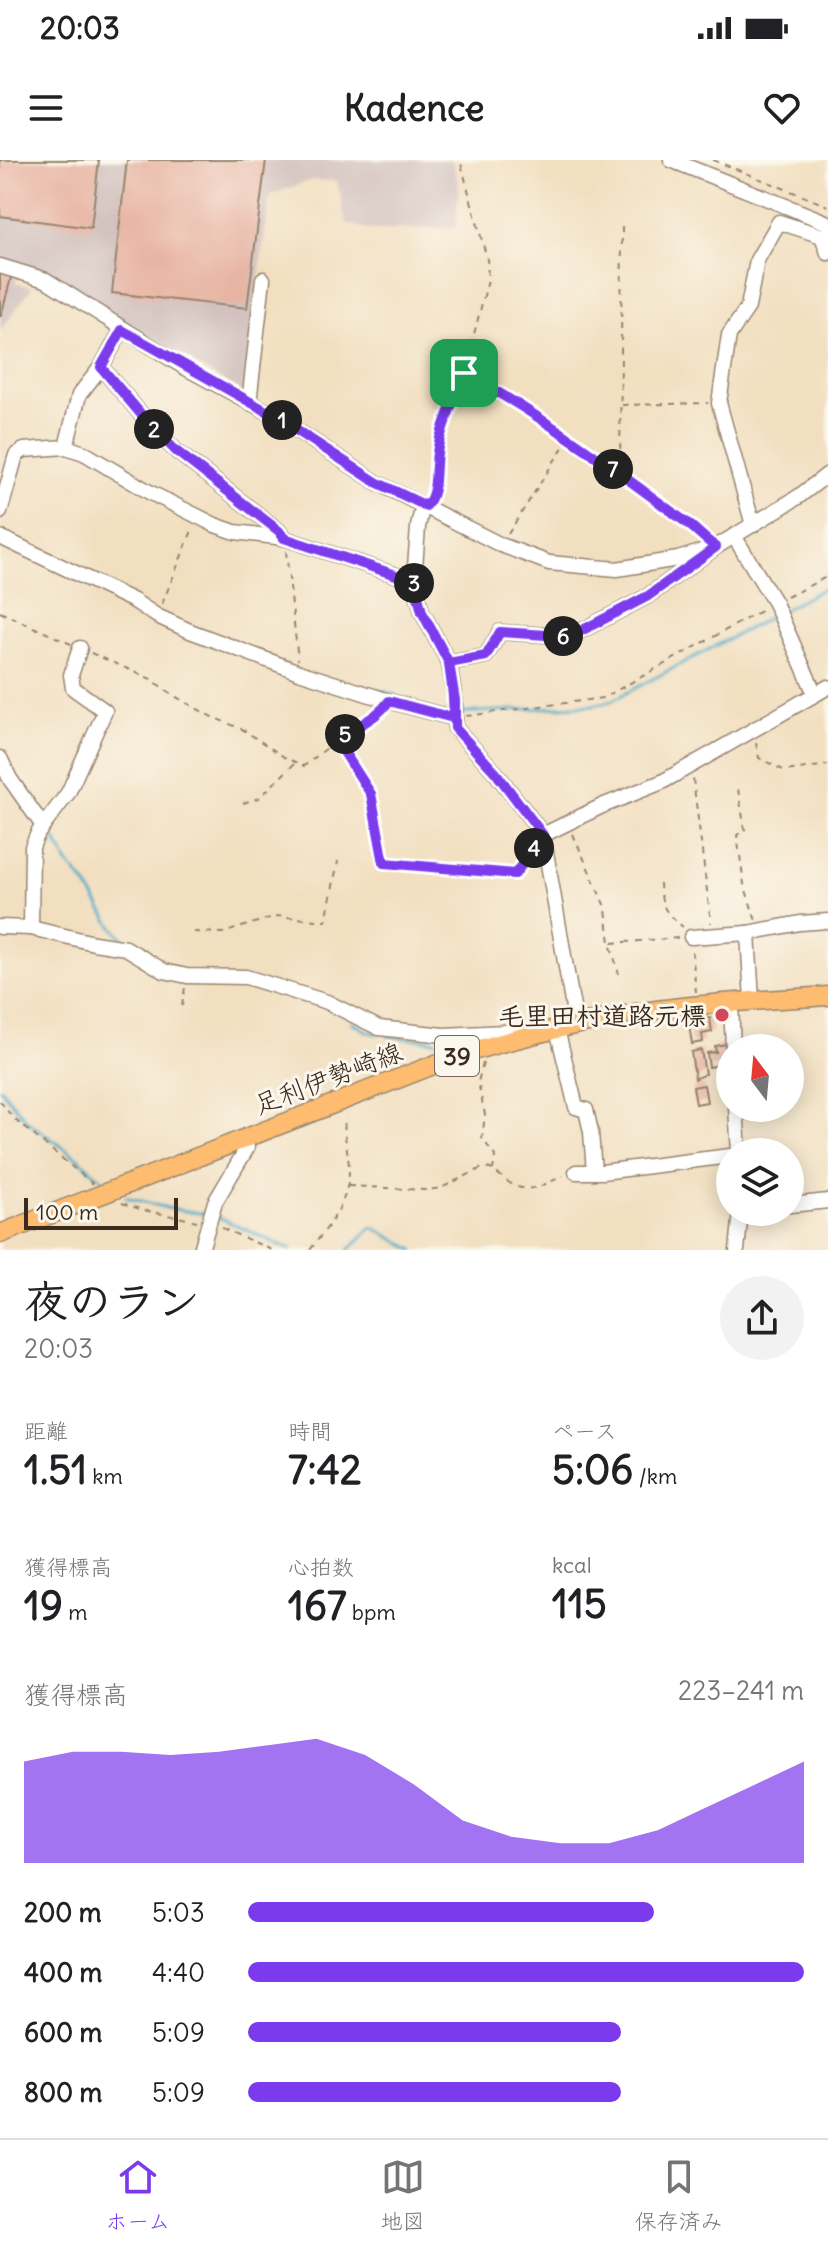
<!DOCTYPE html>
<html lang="ja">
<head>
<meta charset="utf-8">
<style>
	:root { --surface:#fff; --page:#f2f2f2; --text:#202124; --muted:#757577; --line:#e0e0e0; --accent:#7c3aed }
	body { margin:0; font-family:Delius,"Klee One",sans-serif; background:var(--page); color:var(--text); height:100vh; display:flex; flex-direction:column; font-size:30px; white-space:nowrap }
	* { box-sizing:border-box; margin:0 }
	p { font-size:26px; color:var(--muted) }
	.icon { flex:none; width:44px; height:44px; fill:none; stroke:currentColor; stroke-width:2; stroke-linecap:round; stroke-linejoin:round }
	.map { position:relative; height:1090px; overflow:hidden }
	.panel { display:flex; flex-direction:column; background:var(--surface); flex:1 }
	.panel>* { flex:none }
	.needle { width:52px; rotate:344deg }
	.buttons { position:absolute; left:716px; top:874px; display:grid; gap:16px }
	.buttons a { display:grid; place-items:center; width:88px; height:88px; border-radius:50%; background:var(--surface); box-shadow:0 4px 20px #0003; font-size:40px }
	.scale { position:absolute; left:24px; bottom:20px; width:154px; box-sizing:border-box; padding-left:8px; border:4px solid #3b2a1e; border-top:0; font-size:22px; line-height:28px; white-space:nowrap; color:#3b2a1e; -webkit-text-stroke:6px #fbf7ec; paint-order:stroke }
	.pin { position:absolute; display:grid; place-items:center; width:68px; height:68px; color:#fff; margin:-34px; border-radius:16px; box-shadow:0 4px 12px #0006 }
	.km { position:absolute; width:40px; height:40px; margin:-20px; border-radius:50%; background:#222; color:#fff; font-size:22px; line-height:40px; text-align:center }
	.round { display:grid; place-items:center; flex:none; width:84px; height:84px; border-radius:42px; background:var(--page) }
	.summary { display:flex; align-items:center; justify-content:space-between; height:136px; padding:0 24px }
	h1 { font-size:44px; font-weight:800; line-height:60px }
	.figures { display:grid; grid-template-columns:repeat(3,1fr); gap:12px; height:136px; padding:8px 24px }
	.figures div { display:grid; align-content:center }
	.figures b { font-size:40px; font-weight:800 }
	.figures small { font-size:22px; font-weight:400 }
	.figures p { font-size:22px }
	.chart { height:224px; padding:16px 24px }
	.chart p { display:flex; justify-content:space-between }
	.chart svg { width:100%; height:144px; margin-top:8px; fill:var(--accent); opacity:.7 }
	ul { padding:0 24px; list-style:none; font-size:26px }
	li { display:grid; grid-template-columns:128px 96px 1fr; align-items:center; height:60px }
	li i { height:20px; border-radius:10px; background:var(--accent) }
	.status { display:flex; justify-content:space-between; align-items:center; height:56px; padding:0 40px; background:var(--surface); direction:ltr }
	.status svg { height:22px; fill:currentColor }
	header { display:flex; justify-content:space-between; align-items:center; height:104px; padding:0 24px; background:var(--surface); font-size:36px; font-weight:800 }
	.menu { display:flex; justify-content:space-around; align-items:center; height:112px; border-top:2px solid var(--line); background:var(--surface); font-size:22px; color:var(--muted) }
	.menu a { display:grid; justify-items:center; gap:4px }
	.menu .active { color:var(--accent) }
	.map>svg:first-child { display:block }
	.industrial { fill:#d1c0bd }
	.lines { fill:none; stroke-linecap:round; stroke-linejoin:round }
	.stream { stroke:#47aac7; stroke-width:3 }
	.building { fill:#e8b5a4 }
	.minor-casing { stroke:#96846f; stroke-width:17 }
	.major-casing { stroke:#96846f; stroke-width:21 }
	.path { stroke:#96846f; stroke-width:2; stroke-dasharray:6 6; stroke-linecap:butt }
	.minor { stroke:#fff; stroke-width:14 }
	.major { stroke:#fdbc6f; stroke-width:18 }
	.route-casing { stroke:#fff; stroke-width:16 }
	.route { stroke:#7c3aed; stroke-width:10 }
	.poi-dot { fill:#d1495b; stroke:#fbf7ec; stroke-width:3 }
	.labels { text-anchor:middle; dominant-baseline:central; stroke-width:6; stroke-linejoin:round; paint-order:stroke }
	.shield { fill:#fbf7ec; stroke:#75685c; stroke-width:2 }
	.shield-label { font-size:24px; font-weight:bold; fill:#3b2a1e }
	.poi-label { font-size:26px; font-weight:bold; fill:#3b2a1e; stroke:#fbf7ec; text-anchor:end }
	.street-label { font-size:26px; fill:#3b2a1e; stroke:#fbf7ec }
</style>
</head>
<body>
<div class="status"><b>20:03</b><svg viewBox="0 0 49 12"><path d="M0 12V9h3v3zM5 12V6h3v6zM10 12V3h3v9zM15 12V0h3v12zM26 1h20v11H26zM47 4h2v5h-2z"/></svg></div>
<header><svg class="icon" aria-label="menu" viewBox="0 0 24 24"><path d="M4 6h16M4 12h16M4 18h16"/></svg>Kadence<svg class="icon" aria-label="heart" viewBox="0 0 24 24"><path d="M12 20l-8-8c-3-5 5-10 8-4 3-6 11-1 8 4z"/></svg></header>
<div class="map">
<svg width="828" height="1090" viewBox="0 0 828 1090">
	<rect width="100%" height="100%" fill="#fbf7ec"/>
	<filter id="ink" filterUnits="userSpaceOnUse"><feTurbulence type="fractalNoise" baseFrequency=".0125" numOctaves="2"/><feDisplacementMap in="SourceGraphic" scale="16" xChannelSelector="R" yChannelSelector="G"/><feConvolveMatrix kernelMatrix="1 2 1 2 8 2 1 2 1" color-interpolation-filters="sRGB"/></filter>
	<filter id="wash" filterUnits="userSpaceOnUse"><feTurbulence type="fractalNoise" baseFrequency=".006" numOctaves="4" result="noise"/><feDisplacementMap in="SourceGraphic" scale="32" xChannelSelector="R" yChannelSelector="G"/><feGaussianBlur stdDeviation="1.8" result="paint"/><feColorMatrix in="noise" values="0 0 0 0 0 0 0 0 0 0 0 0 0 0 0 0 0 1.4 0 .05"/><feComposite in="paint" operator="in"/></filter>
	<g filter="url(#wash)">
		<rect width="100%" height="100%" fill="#f2dfc0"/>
		<g class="industrial">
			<polygon points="0,0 452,0 459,24 456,67 371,70 346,63 337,21 311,20 270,35 243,232 108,154 0,102"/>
			<polygon points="0,110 17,114 16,123 32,127 0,171"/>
		</g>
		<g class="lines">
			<g class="stream">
				<polyline points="785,449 828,426"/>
				<polyline points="376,529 395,535"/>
				<polyline points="460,553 593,545 611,541 774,455"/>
				<polyline points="48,667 69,705 85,723 112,766 126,782"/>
				<polyline points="352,862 368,872 377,874"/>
				<polyline points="388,876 436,881"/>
				<polyline points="448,882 476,880"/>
				<polyline points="0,928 27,961 79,999 106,1023"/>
				<polyline points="126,1037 167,1048 205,1054"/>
				<polyline points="216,1056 291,1090"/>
				<polyline points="349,1090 372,1067 414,1090"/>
			</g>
		</g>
		<g id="blocks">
			<g class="building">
				<polygon points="0,0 99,0 91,68 0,56"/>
				<polygon points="127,0 266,0 247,148 112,133"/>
				<polygon points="0,111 12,114 1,156 0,156"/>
				<polygon points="710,858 712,872 702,874 703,882 692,884 689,865 694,861"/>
				<polygon points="726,884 729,903 709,907 707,893 716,892 715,886"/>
				<polygon points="701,890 705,914 695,919 691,892"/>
				<polygon points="704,925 707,942 696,944 693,927"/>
			</g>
		</g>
	</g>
	<g filter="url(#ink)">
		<use href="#blocks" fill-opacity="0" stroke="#96846f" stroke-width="2"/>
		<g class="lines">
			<g class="minor-casing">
				<g id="minor">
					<polyline points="671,0 828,63"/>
					<polyline points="828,75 822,76 828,93"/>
					<polyline points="0,106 46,120 184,207 270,253 376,322 501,385 549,403 617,409 678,399 716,387"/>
					<polyline points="101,207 151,266 176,291 279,371 284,378"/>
					<polyline points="249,243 263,119"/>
					<polyline points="66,287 79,235 101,207 122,170"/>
					<polyline points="426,346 421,353 418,367 414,421 422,452 449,503 455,540 455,568 496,613 543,675 576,865"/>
					<polyline points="0,352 16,295 24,290 66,287 84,293 151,333 215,365 235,372 284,378 414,421"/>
					<polyline points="753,365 719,243 729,175 748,147 757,100 779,62 822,76"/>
					<polyline points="734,376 775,443 815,534"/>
					<polyline points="0,377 134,441 157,456 190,471 299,512 389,541 453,558"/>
					<polyline points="449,503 486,496 500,472 562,476 575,474 648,436 716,387 798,337 828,314"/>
					<polyline points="0,598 10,619 43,666"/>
					<polyline points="543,675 602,646 662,622 828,527"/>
					<polyline points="0,767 31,768 94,783 126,788 164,811 187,816 246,817 327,842 379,868 444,875 505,872 521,876"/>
					<polyline points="31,768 32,687 38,673 68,633 105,551 73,528 71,515 80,488"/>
					<polyline points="748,773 752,841"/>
					<polyline points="691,777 748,773 800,763 828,761"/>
					<polyline points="731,843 733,888"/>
					<polyline points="557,869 576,947 586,950 591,972 594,1012"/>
					<polyline points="736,948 739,992"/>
					<polyline points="576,1012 602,1012 730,996"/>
					<polyline points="790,1045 828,1041"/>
					<polyline points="201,1090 215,1042 247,988 245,978"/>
					<polyline points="737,1090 741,1052"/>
				</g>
			</g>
			<g class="major-casing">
				<path id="major" d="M0,1074L459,895C523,876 590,859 657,850C713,842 771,840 828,836"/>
			</g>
			<g class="path">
				<polyline points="713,0 828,46"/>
				<path d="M465,214C522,245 579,282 630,322C654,341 681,356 703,378"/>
				<polyline points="622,245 708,243"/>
				<polyline points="620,313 622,67"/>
				<polyline points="432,335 437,288 464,213 488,120 487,99 460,0"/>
				<polyline points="508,374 567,281"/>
				<polyline points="286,391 298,500"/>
				<polyline points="787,437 828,416"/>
				<polyline points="162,444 193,368"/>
				<polyline points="0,452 71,484"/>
				<polyline points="91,493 151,519 171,534 210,556 242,569 284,597 304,606 350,570 381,552"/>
				<polyline points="466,556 603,538 764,449"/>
				<polyline points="337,582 371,634 384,703 515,714 533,690"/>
				<polyline points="756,583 759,598 785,611 828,605"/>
				<polyline points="693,619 711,763"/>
				<polyline points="738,629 745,670 737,675 744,724 756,761"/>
				<polyline points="243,643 259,638 294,604"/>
				<polyline points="573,674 606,749 610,783 619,814"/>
				<path d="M660,723C661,747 665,753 683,767"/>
				<polyline points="194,772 223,773 276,756 326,761 338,701"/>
				<polyline points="612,783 678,778"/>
				<polyline points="692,791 696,832"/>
				<polyline points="182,846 185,827"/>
				<polyline points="483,903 478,922 485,955 482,978 495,996 493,1010"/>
				<polyline points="0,941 13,958 93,1024"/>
				<path d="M348,1026L426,1030L441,1028L484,1007C493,1009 499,1015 507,1021C528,1037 543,1024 563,1016"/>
				<polyline points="122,1043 143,1050 197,1061"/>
				<polyline points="222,1068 272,1090"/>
				<path d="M310,1090C330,1064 350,1041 349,1007C348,990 343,974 345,957"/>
			</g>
			<use href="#minor" class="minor"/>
			<use href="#major" class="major"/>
		</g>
	</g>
	<g class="lines" filter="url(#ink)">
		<g class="route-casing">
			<path id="route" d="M464,213C454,242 437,273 436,304C435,319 436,335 426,346L376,322L270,253L122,170L101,207L151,266L176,291L279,371L284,378L414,421L422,452L449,503L455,540V568L496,613L543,675L515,714L384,703L371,634L337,581C354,566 376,560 389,541L453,558C455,539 451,522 449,503L486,496L500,472L562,476L575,474L648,436L716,387C704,379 695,368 683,360C613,308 541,255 464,213"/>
		</g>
		<use href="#route" class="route"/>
	</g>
	<circle class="poi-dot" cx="722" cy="855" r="8"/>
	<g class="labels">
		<rect class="shield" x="435" y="876" width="44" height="40" rx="6"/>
		<g class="shield-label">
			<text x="457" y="896">39</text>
		</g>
		<g class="poi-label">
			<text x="706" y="855">毛里田村道路元標</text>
		</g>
		<g class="street-label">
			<text transform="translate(328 918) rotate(-21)">足利伊勢崎線</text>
		</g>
	</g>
</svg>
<div class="buttons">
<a><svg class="needle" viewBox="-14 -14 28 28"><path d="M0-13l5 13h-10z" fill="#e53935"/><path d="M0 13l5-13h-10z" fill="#757577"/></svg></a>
<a><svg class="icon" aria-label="layers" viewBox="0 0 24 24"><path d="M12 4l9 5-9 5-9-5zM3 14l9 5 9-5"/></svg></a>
</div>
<div class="scale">100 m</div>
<div class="pin" style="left:464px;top:213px;background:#1e9e55"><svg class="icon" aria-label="arrive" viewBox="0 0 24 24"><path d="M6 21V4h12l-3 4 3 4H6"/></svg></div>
<b class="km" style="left:282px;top:260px">1</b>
<b class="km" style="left:154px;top:269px">2</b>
<b class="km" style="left:414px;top:423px">3</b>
<b class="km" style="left:534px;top:688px">4</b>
<b class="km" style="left:345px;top:574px">5</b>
<b class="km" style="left:563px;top:476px">6</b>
<b class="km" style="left:613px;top:309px">7</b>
</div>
<section class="panel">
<div class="summary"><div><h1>夜のラン</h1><p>20:03</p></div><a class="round"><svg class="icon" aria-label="share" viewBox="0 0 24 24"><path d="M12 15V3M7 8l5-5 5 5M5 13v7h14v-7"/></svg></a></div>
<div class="figures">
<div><p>距離</p><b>1.51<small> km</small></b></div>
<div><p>時間</p><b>7:42</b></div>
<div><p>ペース</p><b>5:06<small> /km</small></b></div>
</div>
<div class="figures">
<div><p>獲得標高</p><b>19<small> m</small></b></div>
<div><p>心拍数</p><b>167<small> bpm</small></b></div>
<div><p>kcal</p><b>115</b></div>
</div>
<div class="chart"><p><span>獲得標高</span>223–241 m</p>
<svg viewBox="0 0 160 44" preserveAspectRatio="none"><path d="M0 44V13L10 10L20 10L30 11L40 10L50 8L60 6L70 11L80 20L90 31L100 36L110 38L120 38L130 34L140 27L150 20L160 13V44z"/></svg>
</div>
<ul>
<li><b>200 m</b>5:03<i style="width:73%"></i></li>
<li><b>400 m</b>4:40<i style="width:100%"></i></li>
<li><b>600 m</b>5:09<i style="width:67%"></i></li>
<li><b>800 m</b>5:09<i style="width:67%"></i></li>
</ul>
</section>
<nav class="menu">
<a class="active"><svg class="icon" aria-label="home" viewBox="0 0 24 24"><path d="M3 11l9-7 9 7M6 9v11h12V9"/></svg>ホーム</a>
<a><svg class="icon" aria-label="map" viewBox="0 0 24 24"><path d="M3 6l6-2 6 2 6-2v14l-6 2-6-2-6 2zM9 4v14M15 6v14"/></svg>地図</a>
<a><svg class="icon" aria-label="saved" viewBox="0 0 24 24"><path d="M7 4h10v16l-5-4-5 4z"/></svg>保存済み</a>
</nav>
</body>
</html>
